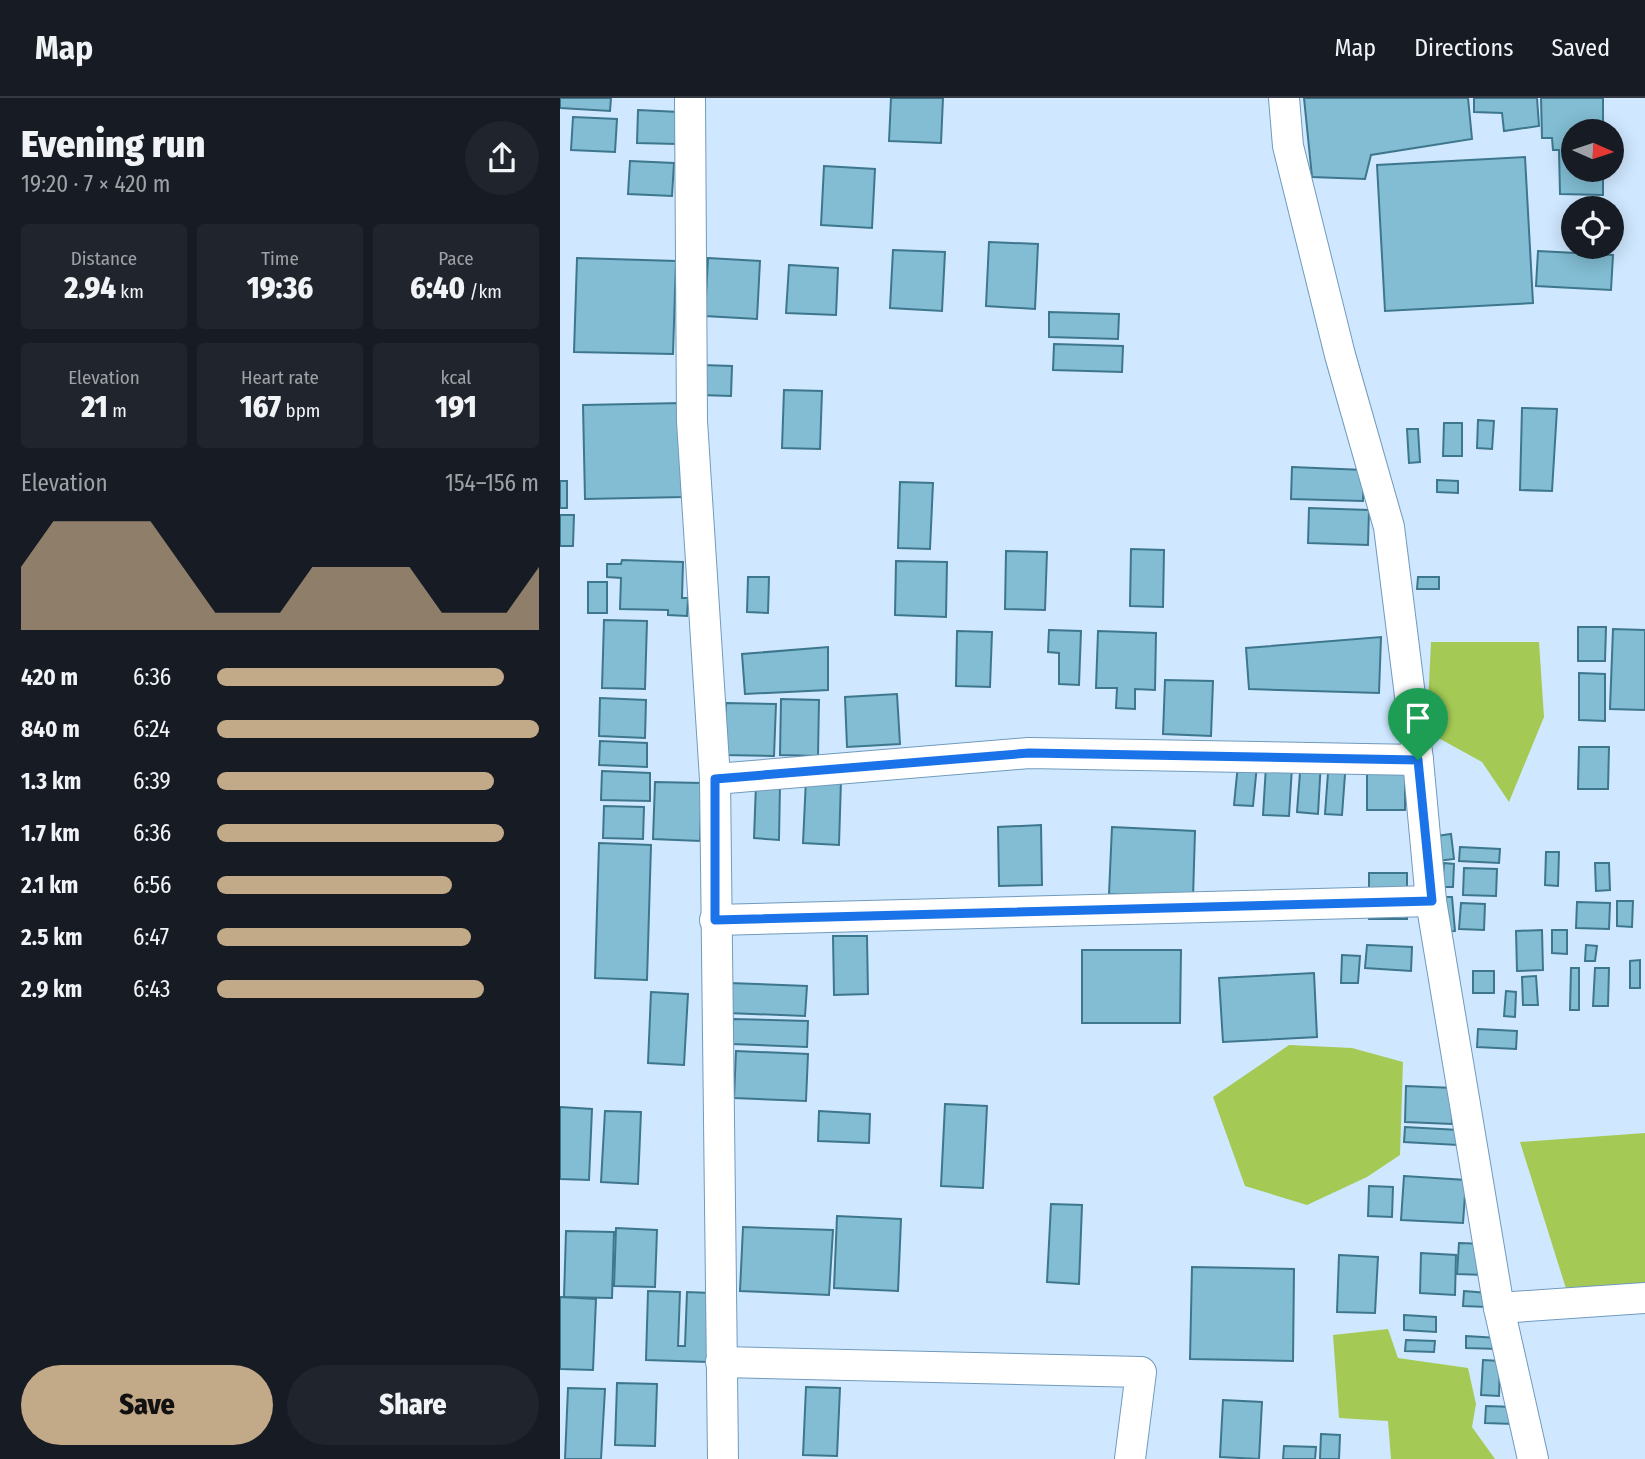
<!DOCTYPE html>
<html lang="en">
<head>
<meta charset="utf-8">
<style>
	:root { --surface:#171b24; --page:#20242c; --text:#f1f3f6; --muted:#9ea1a6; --line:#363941; --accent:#c2a988 }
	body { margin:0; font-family:"Fira Sans Condensed",sans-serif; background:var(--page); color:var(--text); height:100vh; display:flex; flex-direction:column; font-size:26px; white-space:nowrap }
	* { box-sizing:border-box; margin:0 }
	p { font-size:23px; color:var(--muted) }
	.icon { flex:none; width:38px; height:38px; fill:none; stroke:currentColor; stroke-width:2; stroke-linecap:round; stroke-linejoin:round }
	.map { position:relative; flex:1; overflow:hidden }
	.sheet { display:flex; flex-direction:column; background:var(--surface); width:560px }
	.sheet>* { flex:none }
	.needle { width:46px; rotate:93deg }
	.tools { position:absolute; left:1001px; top:21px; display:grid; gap:14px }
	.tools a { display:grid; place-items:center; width:63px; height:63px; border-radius:50%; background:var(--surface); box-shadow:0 4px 18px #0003; font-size:35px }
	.pin { position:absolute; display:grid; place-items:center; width:60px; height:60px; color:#fff; margin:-72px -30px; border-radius:50% 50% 50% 0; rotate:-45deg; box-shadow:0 0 7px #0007 }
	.pin .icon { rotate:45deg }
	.round { display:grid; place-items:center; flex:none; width:74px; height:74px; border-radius:37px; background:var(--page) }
	.head { display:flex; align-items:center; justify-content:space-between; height:119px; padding:0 21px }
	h1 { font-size:38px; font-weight:800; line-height:52px }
	.figures { display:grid; grid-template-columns:repeat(3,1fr); gap:10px; height:119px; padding:7px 21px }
	.figures div { display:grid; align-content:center; border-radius:7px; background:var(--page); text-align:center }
	.figures b { font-size:30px; font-weight:800 }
	.figures small { font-size:19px; font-weight:400 }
	.figures p { font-size:19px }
	.chart { height:196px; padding:14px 21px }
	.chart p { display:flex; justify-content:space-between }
	.chart svg { width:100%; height:126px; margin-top:7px; fill:var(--accent); opacity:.7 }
	.primary-button { display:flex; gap:14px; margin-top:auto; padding:14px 21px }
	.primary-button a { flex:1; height:80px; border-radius:42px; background:var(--accent); color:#111; font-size:28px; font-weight:800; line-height:80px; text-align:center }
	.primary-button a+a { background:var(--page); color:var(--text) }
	ul { padding:0 21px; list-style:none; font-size:23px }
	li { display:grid; grid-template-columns:112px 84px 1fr; align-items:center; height:52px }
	li i { height:18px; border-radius:9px; background:var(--accent) }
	header { display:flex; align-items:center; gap:42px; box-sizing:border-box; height:98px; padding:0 35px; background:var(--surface); border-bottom:2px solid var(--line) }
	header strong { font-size:33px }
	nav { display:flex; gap:38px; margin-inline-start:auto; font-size:24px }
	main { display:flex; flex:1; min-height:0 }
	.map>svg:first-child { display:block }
	.water { fill:#a4ca55 }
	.building { fill:#82bdd3; stroke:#3e778d; stroke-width:2 }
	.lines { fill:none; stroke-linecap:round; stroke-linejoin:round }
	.minor-casing { stroke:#719abd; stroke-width:32 }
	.minor { stroke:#fff; stroke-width:30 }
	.route-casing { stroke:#fff; stroke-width:14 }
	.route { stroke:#1a73e8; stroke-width:9 }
</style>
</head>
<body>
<header>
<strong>Map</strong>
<nav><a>Map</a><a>Directions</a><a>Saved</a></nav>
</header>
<main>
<section class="sheet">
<div class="head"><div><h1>Evening run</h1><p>19:20 · 7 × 420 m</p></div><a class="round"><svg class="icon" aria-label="share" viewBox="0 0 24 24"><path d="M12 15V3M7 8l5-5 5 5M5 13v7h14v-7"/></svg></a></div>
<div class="figures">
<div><p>Distance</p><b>2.94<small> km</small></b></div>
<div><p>Time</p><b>19:36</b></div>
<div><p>Pace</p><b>6:40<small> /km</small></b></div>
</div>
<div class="figures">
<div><p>Elevation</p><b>21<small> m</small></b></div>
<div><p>Heart rate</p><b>167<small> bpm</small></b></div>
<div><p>kcal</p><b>191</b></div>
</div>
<div class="chart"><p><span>Elevation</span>154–156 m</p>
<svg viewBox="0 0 160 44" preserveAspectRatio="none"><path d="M0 44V22L10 6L20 6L30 6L40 6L50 22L60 38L70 38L80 38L90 22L100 22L110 22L120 22L130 38L140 38L150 38L160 22V44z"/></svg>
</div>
<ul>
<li><b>420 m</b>6:36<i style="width:89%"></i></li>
<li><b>840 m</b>6:24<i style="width:100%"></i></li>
<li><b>1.3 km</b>6:39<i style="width:86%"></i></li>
<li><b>1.7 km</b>6:36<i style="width:89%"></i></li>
<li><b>2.1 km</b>6:56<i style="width:73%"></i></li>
<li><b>2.5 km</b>6:47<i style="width:79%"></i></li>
<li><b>2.9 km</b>6:43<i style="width:83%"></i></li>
</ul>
<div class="primary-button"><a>Save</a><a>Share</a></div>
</section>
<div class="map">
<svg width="1085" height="1361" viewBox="0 0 1085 1361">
	<rect width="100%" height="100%" fill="#cfe8ff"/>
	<g class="water">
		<polygon points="871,544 979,544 984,619 949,704 922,664 873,637 867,627"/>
		<polygon points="729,947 792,950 843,964 840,1057 807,1079 747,1107 685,1088 653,999"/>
		<polygon points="1085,1035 1085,1187 1008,1197 960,1044"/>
		<polygon points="828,1231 838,1260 908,1270 916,1306 912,1329 935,1361 831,1361 828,1323 779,1320 773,1237"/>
	</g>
	<g class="building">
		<polygon points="0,0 51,0 50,13 0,10"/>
		<polygon points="331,0 383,0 381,45 329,43"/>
		<polygon points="744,0 908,0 912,41 811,57 805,81 752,79"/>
		<polygon points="914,0 977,0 979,28 944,33 942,15 914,14"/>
		<polygon points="981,0 1043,0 1043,33 1013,33 1013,72 1043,72 1043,97 1000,96 999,52 993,52 992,40 982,40"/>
		<polygon points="78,12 119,14 117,46 77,45"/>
		<polygon points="13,19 57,21 55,54 11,52"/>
		<polygon points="965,59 973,205 825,213 817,67"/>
		<polygon points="70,63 114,65 112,98 68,96"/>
		<polygon points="264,68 315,71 312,130 261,127"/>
		<polygon points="429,144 478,146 475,211 426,208"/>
		<polygon points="333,152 385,154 382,213 330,210"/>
		<polygon points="978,153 1053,157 1051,192 976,188"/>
		<polygon points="17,160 116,163 113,256 14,254"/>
		<polygon points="148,160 200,163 197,221 145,218"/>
		<polygon points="229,167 278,170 276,217 226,215"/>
		<polygon points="489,214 559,216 558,241 489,239"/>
		<polygon points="494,246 563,248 562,274 493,272"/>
		<polygon points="141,267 172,268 171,298 140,297"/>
		<polygon points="224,292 262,293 260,351 222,350"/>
		<polygon points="122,305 124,399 25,401 23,307"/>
		<polygon points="962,310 997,311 992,393 960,392"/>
		<polygon points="918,322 934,323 932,351 917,350"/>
		<polygon points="884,325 902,325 902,358 883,358"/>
		<polygon points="847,331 858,331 860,364 849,365"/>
		<polygon points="732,369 804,372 803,403 731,401"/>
		<polygon points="877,382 898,383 898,395 877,394"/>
		<rect x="0" y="383" width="7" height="27"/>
		<polygon points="340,384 373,385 370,451 338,450"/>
		<polygon points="749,410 809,412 808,447 748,445"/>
		<polygon points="0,417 14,417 13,448 0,448"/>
		<polygon points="571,451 604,452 603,509 570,508"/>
		<polygon points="446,453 487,454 485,512 445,511"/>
		<polygon points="62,462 123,464 122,500 128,500 127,518 108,517 108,512 60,511 61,480 47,479 47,466 61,466"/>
		<polygon points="336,463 387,464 386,519 335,517"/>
		<polygon points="188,479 209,479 208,515 187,514"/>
		<polygon points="858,479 879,479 879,491 857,491"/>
		<rect x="28" y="484" width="19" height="31"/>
		<polygon points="44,522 87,523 85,591 42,590"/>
		<polygon points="1018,529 1046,529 1045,563 1018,563"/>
		<polygon points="1053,531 1085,532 1085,612 1050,611"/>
		<polygon points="489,532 521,533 519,587 499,586 499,555 488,554"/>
		<polygon points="397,533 432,534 430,589 396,588"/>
		<polygon points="538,533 596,535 595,592 575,591 575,611 556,610 557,590 536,590"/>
		<polygon points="821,539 819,595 689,591 686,550"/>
		<polygon points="268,549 268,592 185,596 182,556"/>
		<polygon points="1019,575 1045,576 1045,623 1019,622"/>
		<polygon points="605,582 653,583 651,638 603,636"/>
		<polygon points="337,596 340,646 287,649 285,599"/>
		<polygon points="40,600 86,602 85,640 39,638"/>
		<polygon points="221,601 259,602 258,658 220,657"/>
		<polygon points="166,605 216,606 214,658 164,657"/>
		<polygon points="40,643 87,645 87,669 39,667"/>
		<polygon points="1019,649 1049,649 1048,691 1018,691"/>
		<polygon points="741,661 761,663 758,716 737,714"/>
		<polygon points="769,661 786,663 782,717 765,716"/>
		<polygon points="678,666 697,667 693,708 674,707"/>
		<rect x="807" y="666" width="38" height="46"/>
		<polygon points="706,668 732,669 729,718 703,717"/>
		<polygon points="42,673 90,675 90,703 41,702"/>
		<polygon points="246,681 281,682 279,747 243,745"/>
		<polygon points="95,684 142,685 140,743 93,741"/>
		<polygon points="196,686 220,687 219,742 194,740"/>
		<polygon points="44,708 84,709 83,741 43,740"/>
		<polygon points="481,727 482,787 439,788 438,729"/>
		<polygon points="552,729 635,733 633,800 549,796"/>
		<polygon points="891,736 894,761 878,763 876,738"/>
		<polygon points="39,745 91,747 87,882 35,880"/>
		<polygon points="900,749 940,751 939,765 899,763"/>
		<polygon points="986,754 999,754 998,788 985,787"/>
		<polygon points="884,765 894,766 893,789 882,789"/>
		<polygon points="1035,765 1049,765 1050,792 1036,793"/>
		<polygon points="904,770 937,771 936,798 903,797"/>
		<rect x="809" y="775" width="38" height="46"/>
		<polygon points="885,799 892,799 895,833 887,834"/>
		<polygon points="1057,803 1073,803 1072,829 1057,828"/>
		<polygon points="1017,804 1050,805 1049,831 1016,830"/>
		<polygon points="901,805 925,806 924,832 899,831"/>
		<polygon points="982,832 983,872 957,873 956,833"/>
		<polygon points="992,832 1007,832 1007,856 992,855"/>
		<polygon points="273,838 307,838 308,896 274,897"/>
		<polygon points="807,847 852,849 851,873 805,870"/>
		<polygon points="1026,847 1037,848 1035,863 1025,863"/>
		<polygon points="522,852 621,852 620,925 522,925"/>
		<polygon points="782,857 800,858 798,885 781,885"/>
		<polygon points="1080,862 1080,890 1070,890 1070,863"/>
		<polygon points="1011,870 1019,870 1019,912 1010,912"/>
		<polygon points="1035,870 1049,870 1048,908 1033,908"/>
		<rect x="913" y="873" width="21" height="22"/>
		<polygon points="754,875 757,939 663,944 659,880"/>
		<polygon points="976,878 978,907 963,907 962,879"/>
		<polygon points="169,885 247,888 245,918 168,915"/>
		<polygon points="946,893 956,894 955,919 944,918"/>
		<polygon points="91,894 128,896 124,967 88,965"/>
		<polygon points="173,921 248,923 247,949 172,946"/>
		<polygon points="918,931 957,933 956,951 917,949"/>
		<polygon points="176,953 248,956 246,1003 174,1000"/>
		<polygon points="846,988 894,990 892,1026 845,1024"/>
		<polygon points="385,1006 427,1008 423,1090 381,1088"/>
		<polygon points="0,1009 32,1011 29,1082 0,1081"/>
		<polygon points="45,1013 81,1014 78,1086 41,1084"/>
		<polygon points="259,1013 310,1016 309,1045 258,1043"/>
		<polygon points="845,1029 898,1032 898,1047 844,1044"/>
		<polygon points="844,1078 906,1082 903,1125 841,1122"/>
		<polygon points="809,1088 833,1089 832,1119 808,1118"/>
		<polygon points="491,1106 522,1107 519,1186 487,1184"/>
		<polygon points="277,1118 341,1121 338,1193 274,1190"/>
		<polygon points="183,1129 273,1132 269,1197 180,1193"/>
		<polygon points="56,1130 97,1132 95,1189 54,1188"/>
		<polygon points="6,1133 54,1134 52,1200 4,1199"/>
		<polygon points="899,1145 925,1146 924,1177 897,1176"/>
		<polygon points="861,1155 896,1157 895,1197 860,1195"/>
		<polygon points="779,1157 818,1159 815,1215 777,1214"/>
		<polygon points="632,1169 734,1171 733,1263 630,1261"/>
		<polygon points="88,1193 120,1194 118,1248 125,1248 127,1194 151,1195 148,1264 86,1262"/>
		<polygon points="904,1193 928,1195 927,1209 903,1208"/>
		<polygon points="0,1199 36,1201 33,1272 0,1271"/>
		<polygon points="844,1217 876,1219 876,1234 844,1232"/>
		<polygon points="906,1238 938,1240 938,1251 906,1250"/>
		<polygon points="846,1242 875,1243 874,1254 845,1253"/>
		<polygon points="923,1262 940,1263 939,1298 921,1297"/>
		<polygon points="57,1285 97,1286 95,1348 55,1347"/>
		<polygon points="246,1289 280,1290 277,1358 243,1357"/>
		<polygon points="8,1290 45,1291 41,1361 5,1361"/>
		<polygon points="663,1302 702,1304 699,1361 660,1359"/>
		<polygon points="926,1308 955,1309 954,1326 925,1325"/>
		<polygon points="761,1336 780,1337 779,1361 760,1361"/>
		<polygon points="724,1348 756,1349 755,1361 723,1361"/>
	</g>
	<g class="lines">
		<g class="minor-casing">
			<g id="minor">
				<polyline points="130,0 132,323 155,681 163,1361"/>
				<polyline points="724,0 728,48 780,257 829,429 858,662 871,803 939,1210 973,1361"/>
				<polyline points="155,681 469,655 858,662"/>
				<polyline points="155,822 871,803"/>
				<polyline points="939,1210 1085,1200"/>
				<polyline points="161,1264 581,1274 570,1361"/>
			</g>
		</g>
		<use href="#minor" class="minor"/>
	</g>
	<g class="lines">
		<g class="route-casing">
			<polygon id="route" points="469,655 858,662 872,803 155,822 155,681"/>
		</g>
		<use href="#route" class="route"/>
	</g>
</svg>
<div class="tools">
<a><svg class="needle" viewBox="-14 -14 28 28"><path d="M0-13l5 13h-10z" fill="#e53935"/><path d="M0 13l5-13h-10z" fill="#9ea1a6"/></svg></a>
<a><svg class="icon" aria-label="locate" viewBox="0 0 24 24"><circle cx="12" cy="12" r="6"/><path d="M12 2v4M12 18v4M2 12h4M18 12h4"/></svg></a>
</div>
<div class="pin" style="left:858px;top:662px;background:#1e9e55"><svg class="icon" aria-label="arrive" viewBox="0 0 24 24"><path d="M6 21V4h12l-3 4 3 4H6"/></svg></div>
</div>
</main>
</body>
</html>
